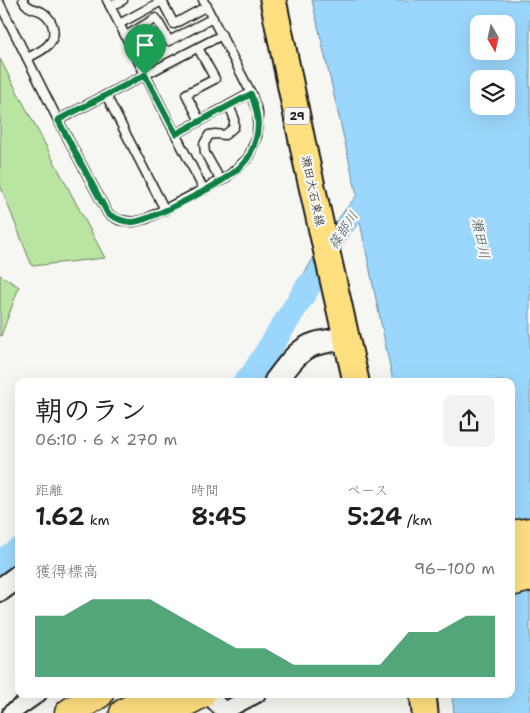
<!DOCTYPE html>
<html lang="ja">
<head>
<meta charset="utf-8">
<style>
	:root { --surface:#fff; --page:#f2f2f2; --text:#202124; --muted:#757577; --accent:#0b8043 }
	body { margin:0; font-family:"Shantell Sans","Klee One",sans-serif; background:var(--page); color:var(--text); height:100vh; display:flex; flex-direction:column; font-size:19px; white-space:nowrap }
	* { box-sizing:border-box; margin:0 }
	p { font-size:16px; color:var(--muted) }
	.icon { flex:none; width:28px; height:28px; fill:none; stroke:currentColor; stroke-width:2; stroke-linecap:round; stroke-linejoin:round }
	.map { position:relative; flex:1; overflow:hidden }
	.drawer { position:absolute; left:15px; top:378px; width:500px; height:320px; display:flex; flex-direction:column; background:var(--surface); border-radius:10px; box-shadow:0 5px 20px #0002 }
	.drawer>* { flex:none }
	.needle { width:32px; rotate:171deg }
	.buttons { position:absolute; left:470px; top:15px; display:grid; gap:10px }
	.buttons a { display:grid; place-items:center; width:45px; height:45px; border-radius:10px; background:var(--surface); box-shadow:0 5px 20px #0002; font-size:25px }
	.pin { position:absolute; display:grid; place-items:center; width:42px; height:42px; color:#fff; margin:-51px -21px; border-radius:50% 50% 50% 0; rotate:-45deg; box-shadow:0 0 5px #0007 }
	.pin .icon { rotate:45deg }
	.round { display:grid; place-items:center; flex:none; width:52px; height:52px; border-radius:10px; background:var(--page) }
	.headline { display:flex; align-items:center; justify-content:space-between; height:85px; padding:0 20px }
	h1 { font-size:28px; font-weight:600; line-height:38px }
	.metrics { display:grid; grid-template-columns:repeat(3,1fr); gap:8px; height:85px; padding:5px 20px }
	.metrics div { display:grid; align-content:center }
	.metrics b { font-size:25px; font-weight:600 }
	.metrics small { font-size:14px; font-weight:400 }
	.metrics p { font-size:14px }
	.chart { height:140px; padding:10px 20px }
	.chart p { display:flex; justify-content:space-between }
	.chart svg { width:100%; height:90px; margin-top:5px; fill:var(--accent); opacity:.7 }
	.map>svg:first-child { display:block }
	.green { fill:#b9e4a1; stroke:#6a805e }
	.water { fill:#9bd7fc; stroke:#688ca2; fill-rule:evenodd }
	.lines { fill:none; stroke-linecap:round; stroke-linejoin:round }
	.river { stroke:#9bd7fc; stroke-width:25 }
	.lane-casing { stroke:#1c1c1c; stroke-width:11 }
	.street-casing { stroke:#1c1c1c; stroke-width:20 }
	.secondary-casing { stroke:#1c1c1c; stroke-width:26 }
	.primary-casing { stroke:#1c1c1c; stroke-width:29 }
	.highway-casing { stroke:#1c1c1c; stroke-width:31 }
	.lane { stroke:#f6f6f2; stroke-width:8 }
	.street { stroke:#f6f6f2; stroke-width:16 }
	.secondary { stroke:#f6f6f2; stroke-width:22 }
	.primary { stroke:#fedf80; stroke-width:25 }
	.highway { stroke:#fedf80; stroke-width:28 }
	.route-casing { stroke:#fff; stroke-width:10 }
	.route { stroke:#0b8043; stroke-width:6 }
	.labels { text-anchor:middle; dominant-baseline:central; stroke-width:4.5; stroke-linejoin:round; paint-order:stroke }
	.shield { fill:#f6f6f2; stroke:#5d5d5c; stroke-width:1 }
	.shield-label { font-size:11px; font-weight:bold; fill:#1c1c1c }
	.street-label { font-size:12px; fill:#1c1c1c; stroke:#f6f6f2 }
	.water-label { font-size:14px; font-style:italic; fill:#42545f; stroke:#f6f6f2 }
</style>
</head>
<body>
<div class="map">
<svg width="530" height="713" viewBox="0 0 530 713">
	<rect width="100%" height="100%" fill="#f6f6f2"/>
	<filter id="ink" filterUnits="userSpaceOnUse"><feTurbulence type="fractalNoise" baseFrequency=".02" numOctaves="2"/><feDisplacementMap in="SourceGraphic" scale="10" xChannelSelector="R" yChannelSelector="G"/><feConvolveMatrix kernelMatrix="1 2 1 2 8 2 1 2 1" color-interpolation-filters="sRGB"/></filter>
	<g filter="url(#ink)">
		<g class="green">
			<polygon points="0,59 105,258 32,266 0,185"/>
			<polygon points="0,275 19,287 1,336 0,336"/>
		</g>
		<path class="water" d="M312,0H528L530,9V713H454L452,694H511V381H393L360,222L350,233L298,317L284,307L334,224L357,195ZM479,24H506V51H479ZM479,79H506V106H479Z"/>
		<g class="lines">
			<g class="river">
				<polyline points="246,381 252,376 309,285"/>
				<polyline points="0,562 19,550"/>
			</g>
			<g class="lane-casing">
				<g id="lane">
					<path d="M23,0C27,9 34,8 42,12C47,15 50,19 52,24C59,43 42,51 27,58"/>
					<polyline points="107,0 204,190"/>
					<polyline points="0,4 58,120 108,214 119,220 133,222 146,219 227,177 248,158 257,136 258,113 251,93 203,0"/>
					<polyline points="110,6 123,0"/>
					<polyline points="119,24 162,1 174,24 207,6"/>
					<polyline points="126,36 156,18 169,41 213,18"/>
					<polyline points="198,48 215,79 186,94 200,121"/>
					<polyline points="106,95 165,210"/>
					<polyline points="58,120 222,35"/>
					<polyline points="176,134 251,93"/>
					<polyline points="221,181 205,153 204,144 209,135 215,134 225,135 234,127 234,117 229,106"/>
				</g>
			</g>
			<g class="street-casing">
				<g id="street">
					<polyline points="210,694 215,702 224,711 257,694"/>
					<polyline points="11,713 38,694"/>
				</g>
			</g>
			<g class="secondary-casing">
				<g id="secondary">
					<path d="M276,381C286,368 298,349 315,344C325,341 336,340 346,338"/>
					<polyline points="0,590 19,576"/>
				</g>
			</g>
			<g class="primary-casing">
				<g id="primary">
					<polyline points="273,0 306,160 356,381"/>
					<polyline points="423,694 425,713"/>
				</g>
			</g>
			<g class="highway-casing">
				<g id="highway">
					<polyline points="511,535 530,532"/>
					<polyline points="511,559 530,555"/>
					<polyline points="511,582 530,577"/>
					<polyline points="69,713 99,694"/>
					<polyline points="124,713 156,694"/>
					<polyline points="165,713 201,694"/>
				</g>
			</g>
			<use href="#lane" class="lane"/>
			<use href="#street" class="street"/>
			<use href="#secondary" class="secondary"/>
			<use href="#primary" class="primary"/>
			<use href="#highway" class="highway"/>
		</g>
	</g>
	<g class="lines" filter="url(#ink)">
		<g class="route-casing">
			<path id="route" d="M145,75L176,134L251,94C260,117 261,133 249,156C245,163 234,173 227,177C212,188 149,221 133,222C124,223 116,218 108,214L58,120Z"/>
		</g>
		<use href="#route" class="route"/>
	</g>
	<g class="labels">
		<rect class="shield" x="284.5" y="107.5" width="25" height="17" rx="4"/>
		<g class="shield-label">
			<text x="297" y="116">29</text>
		</g>
		<g class="street-label">
			<text transform="translate(313 191) rotate(78)">瀬田大石東線</text>
		</g>
		<g class="water-label">
			<text transform="translate(343 230) rotate(-57)">篠部川</text>
			<text transform="translate(481 238) rotate(78)">瀬田川</text>
		</g>
	</g>
</svg>
<div class="buttons">
<a><svg class="needle" viewBox="-14 -14 28 28"><path d="M0-13l5 13h-10z" fill="#e53935"/><path d="M0 13l5-13h-10z" fill="#757577"/></svg></a>
<a><svg class="icon" aria-label="layers" viewBox="0 0 24 24"><path d="M12 4l9 5-9 5-9-5zM3 14l9 5 9-5"/></svg></a>
</div>
<div class="pin" style="left:145px;top:75px;background:#1e9e55"><svg class="icon" aria-label="arrive" viewBox="0 0 24 24"><path d="M6 21V4h12l-3 4 3 4H6"/></svg></div>
<section class="drawer">
<div class="headline"><div><h1>朝のラン</h1><p>06:10 · 6 × 270 m</p></div><a class="round"><svg class="icon" aria-label="share" viewBox="0 0 24 24"><path d="M12 15V3M7 8l5-5 5 5M5 13v7h14v-7"/></svg></a></div>
<div class="metrics">
<div><p>距離</p><b>1.62<small> km</small></b></div>
<div><p>時間</p><b>8:45</b></div>
<div><p>ペース</p><b>5:24<small> /km</small></b></div>
</div>
<div class="chart"><p><span>獲得標高</span>96–100 m</p>
<svg viewBox="0 0 160 44" preserveAspectRatio="none"><path d="M0 44V14L10 14L20 6L30 6L40 6L50 14L60 22L70 30L80 30L90 38L100 38L110 38L120 38L130 22L140 22L150 14L160 14V44z"/></svg>
</div>
</section>
</div>
</body>
</html>
